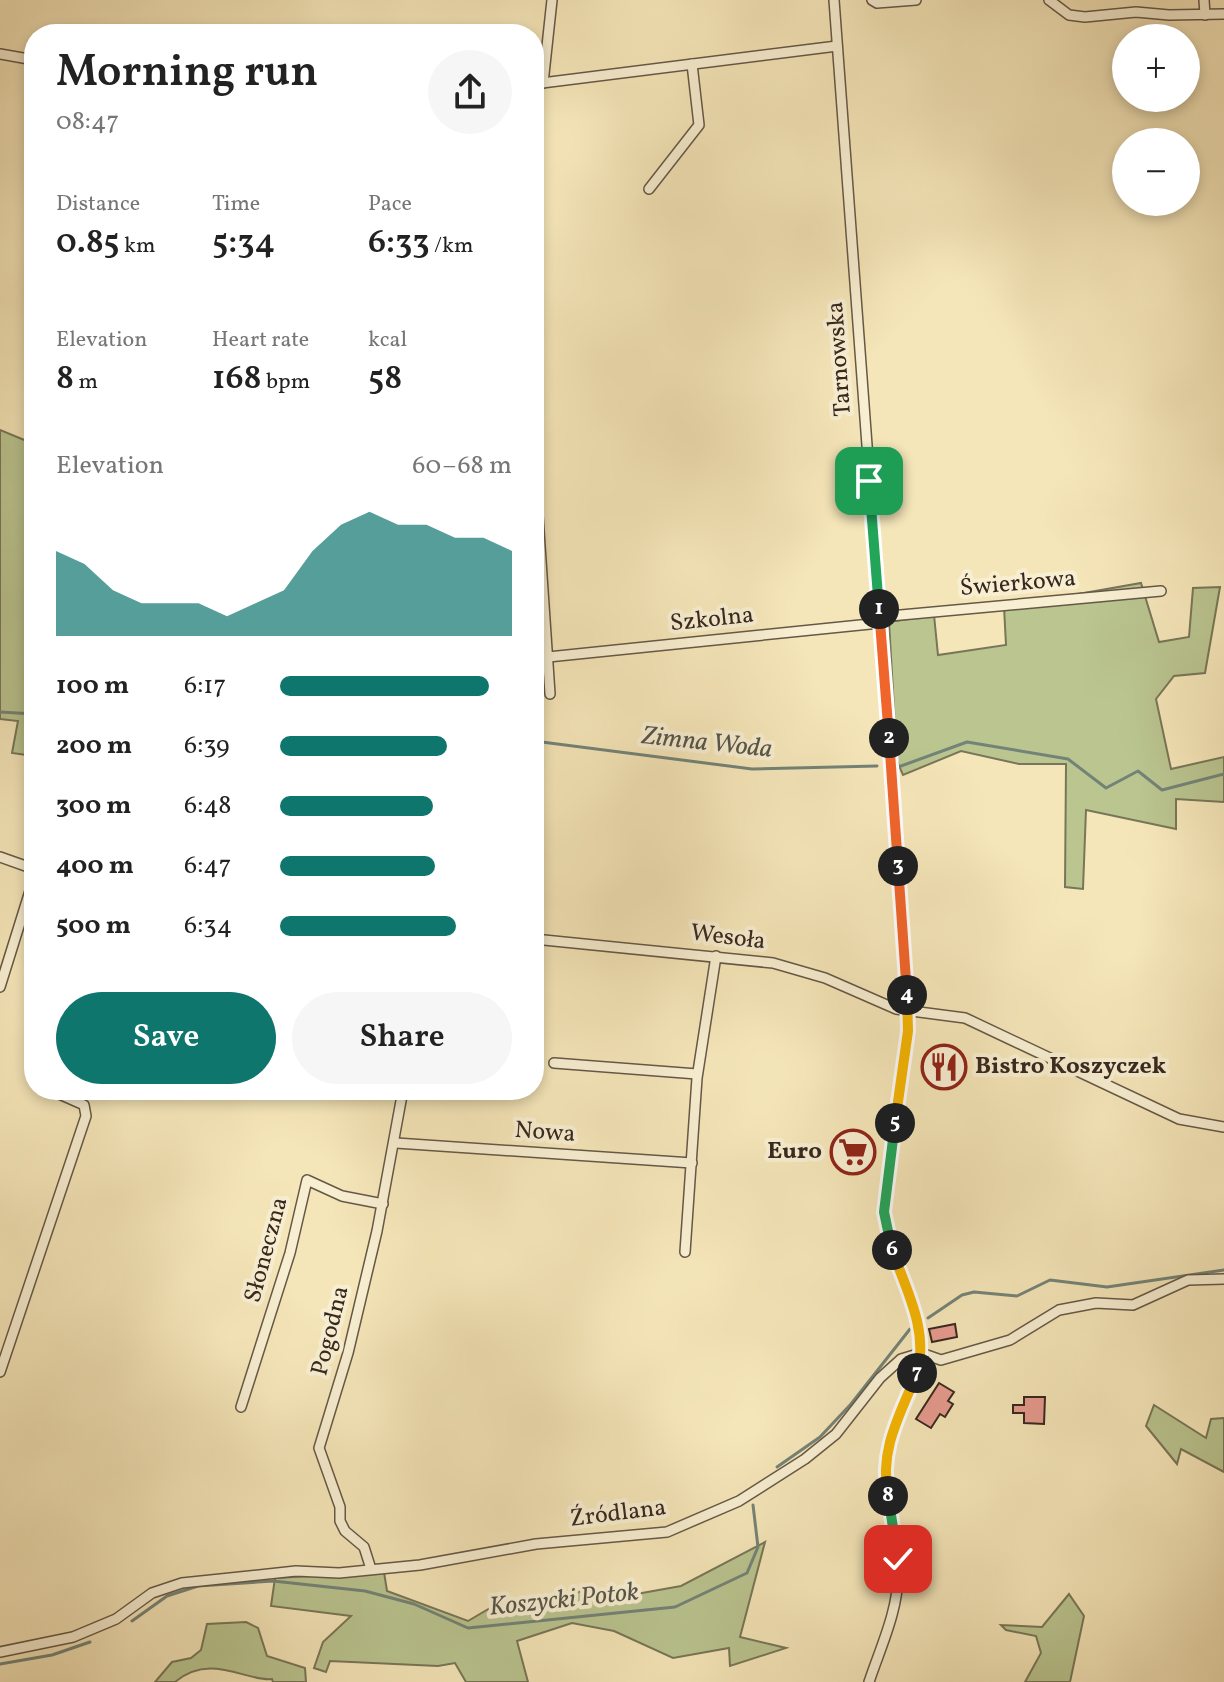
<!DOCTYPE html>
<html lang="en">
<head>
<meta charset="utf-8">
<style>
	:root { --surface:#fff; --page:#f6f6f6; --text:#222; --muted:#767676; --accent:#0f766e }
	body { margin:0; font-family:Vollkorn,serif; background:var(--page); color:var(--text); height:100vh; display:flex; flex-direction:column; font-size:30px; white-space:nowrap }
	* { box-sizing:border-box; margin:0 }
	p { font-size:26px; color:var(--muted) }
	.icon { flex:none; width:44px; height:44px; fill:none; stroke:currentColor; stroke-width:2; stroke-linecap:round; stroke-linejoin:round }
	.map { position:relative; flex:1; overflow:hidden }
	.sheet { position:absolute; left:24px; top:24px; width:520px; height:1076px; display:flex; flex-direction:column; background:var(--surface); border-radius:32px; box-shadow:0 4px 12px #0003 }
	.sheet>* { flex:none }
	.fabs { position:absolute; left:1112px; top:24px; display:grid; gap:16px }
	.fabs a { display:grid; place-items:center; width:88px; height:88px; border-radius:50%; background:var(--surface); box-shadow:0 4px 12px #0003; font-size:40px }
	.pin { position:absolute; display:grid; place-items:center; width:68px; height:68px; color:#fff; margin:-34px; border-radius:16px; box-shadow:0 4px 12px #0006 }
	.km { position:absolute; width:40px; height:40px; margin:-20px; border-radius:50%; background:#222; color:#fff; font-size:22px; line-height:40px; text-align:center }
	.round { display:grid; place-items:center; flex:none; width:84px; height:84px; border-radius:42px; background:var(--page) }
	.overview { display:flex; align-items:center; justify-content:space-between; height:136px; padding:0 32px }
	h1 { font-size:44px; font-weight:600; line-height:60px }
	.stats { display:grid; grid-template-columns:repeat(3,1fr); gap:12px; height:136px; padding:8px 32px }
	.stats div { display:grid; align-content:center }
	.stats b { font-size:34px; font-weight:600 }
	.stats small { font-size:22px; font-weight:400 }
	.stats p { font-size:22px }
	.chart { height:224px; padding:16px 32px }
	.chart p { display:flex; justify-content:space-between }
	.chart svg { width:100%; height:144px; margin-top:8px; fill:var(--accent); opacity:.7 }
	.button { display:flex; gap:16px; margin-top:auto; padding:16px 32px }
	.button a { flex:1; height:92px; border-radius:48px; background:var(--accent); color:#fff; font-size:32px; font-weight:600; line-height:92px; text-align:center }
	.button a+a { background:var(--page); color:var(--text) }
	ul { padding:0 32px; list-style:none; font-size:26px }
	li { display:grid; grid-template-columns:128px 96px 1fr; align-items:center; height:60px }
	li i { height:20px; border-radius:10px; background:var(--accent) }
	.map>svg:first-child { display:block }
	.green { fill:#bac590; stroke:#787658; stroke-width:2 }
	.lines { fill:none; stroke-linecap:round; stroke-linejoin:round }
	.stream { stroke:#738378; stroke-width:3 }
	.building { fill:#e79b8f; stroke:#36281f; stroke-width:2 }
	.minor-casing { stroke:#665846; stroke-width:12 }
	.minor { stroke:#f8efd2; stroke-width:9 }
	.split-1-casing { stroke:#fff; stroke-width:16 }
	.split-2-casing { stroke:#fff; stroke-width:16 }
	.split-3-casing { stroke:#fff; stroke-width:16 }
	.split-4-casing { stroke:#fff; stroke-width:16 }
	.split-5-casing { stroke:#fff; stroke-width:16 }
	.split-6-casing { stroke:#fff; stroke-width:16 }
	.split-7-casing { stroke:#fff; stroke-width:16 }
	.split-8-casing { stroke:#fff; stroke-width:16 }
	.split-9-casing { stroke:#fff; stroke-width:16 }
	.split-1 { stroke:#22a559; stroke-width:10 }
	.split-2 { stroke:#f0652b; stroke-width:10 }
	.split-3 { stroke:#f0652b; stroke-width:10 }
	.split-4 { stroke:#f0652b; stroke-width:10 }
	.split-5 { stroke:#f5b400; stroke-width:10 }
	.split-6 { stroke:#22a559; stroke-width:10 }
	.split-7 { stroke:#f5b400; stroke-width:10 }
	.split-8 { stroke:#f5b400; stroke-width:10 }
	.split-9 { stroke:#22a559; stroke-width:10 }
	.labels { text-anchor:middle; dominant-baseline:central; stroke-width:8; stroke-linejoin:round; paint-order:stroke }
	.street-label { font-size:24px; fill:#36281f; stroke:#f8efd2 }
	.poi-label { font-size:24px; font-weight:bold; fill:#36281f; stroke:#f8efd2; text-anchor:start }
	.water-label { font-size:26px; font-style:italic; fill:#55554b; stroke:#f8efd2 }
</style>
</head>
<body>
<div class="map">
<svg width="1224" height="1682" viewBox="0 0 1224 1682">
	<rect width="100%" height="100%" fill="#f5e6b9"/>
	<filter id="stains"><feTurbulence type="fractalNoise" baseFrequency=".0025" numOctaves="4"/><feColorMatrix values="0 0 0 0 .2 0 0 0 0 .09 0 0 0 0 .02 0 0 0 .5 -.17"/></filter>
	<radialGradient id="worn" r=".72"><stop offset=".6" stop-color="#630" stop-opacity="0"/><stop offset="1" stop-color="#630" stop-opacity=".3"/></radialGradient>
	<g class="green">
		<polygon points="0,430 34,444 34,756 12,753 18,721 0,719"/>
		<polygon points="1141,583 1159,642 1189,637 1193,588 1220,587 1205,673 1174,676 1156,699 1171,769 1224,757 1224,802 1176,799 1176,829 1086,810 1083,889 1065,887 1066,764 1019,764 961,751 903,775 897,761 889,622 934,615 938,655 1006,645 1004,607"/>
		<polygon points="1154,1405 1206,1438 1211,1419 1224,1418 1224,1472 1181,1449 1177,1464 1146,1426"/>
		<polygon points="765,1542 740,1637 786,1648 730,1666 729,1648 673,1658 614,1631 572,1623 517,1641 528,1682 466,1682 455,1663 438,1666 330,1661 326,1672 314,1668 323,1642 351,1616 271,1606 275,1578 384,1572 387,1591 468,1621 497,1604 541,1600 586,1590 642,1593 681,1586"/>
		<polygon points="1069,1594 1084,1616 1070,1682 1025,1682 1041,1653 1036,1636 1006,1630 1001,1625 1042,1627"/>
		<path d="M246,1622L258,1628L267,1656L305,1668L306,1682H273L272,1679C246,1682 211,1652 175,1682H155L172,1662L191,1658L201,1650L207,1624Z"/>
	</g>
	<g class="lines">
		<g class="stream">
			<polyline points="0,712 34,714"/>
			<polyline points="534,741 752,769 877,766"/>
			<polyline points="901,766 967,742 1068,759 1106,788 1138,771 1162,790 1224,774"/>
			<polyline points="928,1318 962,1295 974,1292 1017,1296 1050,1280 1107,1287 1224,1270"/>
			<polyline points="777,1467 820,1437 851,1404 910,1329"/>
			<polyline points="132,1621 167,1596 198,1586 273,1581 365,1591 414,1604 468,1628 675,1607 747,1573 758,1547 753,1505"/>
			<polyline points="0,1664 52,1655 90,1642"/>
		</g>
	</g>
	<g class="building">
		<polygon points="844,1142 865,1144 863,1162 841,1160"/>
		<polygon points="955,1324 957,1337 932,1342 929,1329"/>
		<polygon points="939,1383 954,1392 948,1401 953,1404 945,1417 940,1414 931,1428 916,1419"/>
		<polygon points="1024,1397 1045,1397 1044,1424 1024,1423 1024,1413 1013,1413 1013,1405 1024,1405"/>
	</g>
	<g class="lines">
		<g class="minor-casing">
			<g id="minor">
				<path d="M834,0L909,1012L884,1212C890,1256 916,1296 921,1341C925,1378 895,1409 888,1444C879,1487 898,1528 898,1571C899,1609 881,1646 869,1682"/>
				<polyline points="872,0 877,3 916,0"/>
				<polyline points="1049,0 1069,15 1085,17 1136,12 1169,15 1224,14"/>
				<polyline points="1204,0 1205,15"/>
				<polyline points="0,54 34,60"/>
				<polyline points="543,83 552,0"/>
				<polyline points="534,84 837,46"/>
				<polyline points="649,189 699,125 692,64"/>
				<polyline points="534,457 550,694"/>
				<polyline points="879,617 1161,591"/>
				<polyline points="548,657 880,623"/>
				<polyline points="0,857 34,869"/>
				<polyline points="534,939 773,963 825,978 896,1009 965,1018 1179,1119 1224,1127"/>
				<polyline points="0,987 34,878"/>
				<polyline points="554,1063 697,1074"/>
				<polyline points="396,1143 692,1163"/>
				<polyline points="685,1252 697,1078 716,956"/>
				<polyline points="0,1372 86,1116 84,1105 50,1090"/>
				<polyline points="241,1407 290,1253 307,1180 342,1196 383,1204"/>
				<polyline points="371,1569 364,1547 345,1531 340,1521 340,1507 319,1448 348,1353 377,1231 403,1090"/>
				<polyline points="0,1652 73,1637 116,1619 152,1593 182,1583 296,1571 339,1573 420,1565 536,1544 667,1532 739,1501 805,1459 836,1434 880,1378 901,1359 921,1353 941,1360 1010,1340 1059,1310 1096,1303 1133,1305 1188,1280 1224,1279"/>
			</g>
		</g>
		<use href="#minor" class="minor"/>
	</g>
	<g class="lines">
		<g class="split-1-casing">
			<polyline id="split-1" points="869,481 879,609"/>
		</g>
		<g class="split-2-casing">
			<polyline id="split-2" points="879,609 889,738"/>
		</g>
		<g class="split-3-casing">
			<polyline id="split-3" points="889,738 898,866"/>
		</g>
		<g class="split-4-casing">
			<polyline id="split-4" points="898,866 907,995"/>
		</g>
		<g class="split-5-casing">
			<polyline id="split-5" points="895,1123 908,1031 907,995"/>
		</g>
		<g class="split-6-casing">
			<polyline id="split-6" points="892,1250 884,1212 895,1123"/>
		</g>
		<g class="split-7-casing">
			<path id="split-7" d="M892,1250C906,1289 929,1331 917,1373"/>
		</g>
		<g class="split-8-casing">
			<path id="split-8" d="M888,1496C879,1449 900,1415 917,1373"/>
		</g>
		<g class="split-9-casing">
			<polyline id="split-9" points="888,1496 898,1559"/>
		</g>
		<use href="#split-1" class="split-1"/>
		<use href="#split-2" class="split-2"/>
		<use href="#split-3" class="split-3"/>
		<use href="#split-4" class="split-4"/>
		<use href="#split-5" class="split-5"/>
		<use href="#split-6" class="split-6"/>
		<use href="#split-7" class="split-7"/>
		<use href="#split-8" class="split-8"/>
		<use href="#split-9" class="split-9"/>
	</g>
	<defs>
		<g id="restaurant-ring" transform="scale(2.3)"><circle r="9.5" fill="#f8efd2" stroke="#8f2418" stroke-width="1.5"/><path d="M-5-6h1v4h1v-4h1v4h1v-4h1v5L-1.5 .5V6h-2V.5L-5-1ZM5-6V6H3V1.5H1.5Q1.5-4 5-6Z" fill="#8f2418"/></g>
		<g id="supermarket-ring" transform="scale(2.3)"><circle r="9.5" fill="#f8efd2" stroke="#8f2418" stroke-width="1.5"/><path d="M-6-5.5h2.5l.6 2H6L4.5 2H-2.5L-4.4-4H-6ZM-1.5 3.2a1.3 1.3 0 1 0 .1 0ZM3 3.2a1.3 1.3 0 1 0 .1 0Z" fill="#8f2418"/></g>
	</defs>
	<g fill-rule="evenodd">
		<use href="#restaurant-ring" x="944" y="1067"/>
		<use href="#supermarket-ring" x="853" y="1152"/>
	</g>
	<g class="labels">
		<g class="street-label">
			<text transform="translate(840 359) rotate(-94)">Tarnowska</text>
			<text transform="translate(1018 584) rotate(-5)">Świerkowa</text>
			<text transform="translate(712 620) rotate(-6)">Szkolna</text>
			<text transform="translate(728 938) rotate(7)">Wesoła</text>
			<text transform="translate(545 1133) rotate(4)">Nowa</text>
			<text transform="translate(267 1250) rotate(-75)">Słoneczna</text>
			<text transform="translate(331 1331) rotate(-76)">Pogodna</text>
			<text transform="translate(618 1514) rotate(-7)">Źródlana</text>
		</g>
		<g class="poi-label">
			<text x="975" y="1067">Bistro Koszyczek</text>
			<text x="822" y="1152" text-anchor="end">Euro</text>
		</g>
		<g class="water-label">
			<text transform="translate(707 743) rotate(6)">Zimna Woda</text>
			<text transform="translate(564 1600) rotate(-6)">Koszycki Potok</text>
		</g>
	</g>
	<rect width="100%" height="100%" filter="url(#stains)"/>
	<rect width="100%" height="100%" fill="url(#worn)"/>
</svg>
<div class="fabs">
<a>+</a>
<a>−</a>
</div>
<div class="pin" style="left:869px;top:481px;background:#1e9e55"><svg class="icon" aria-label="arrive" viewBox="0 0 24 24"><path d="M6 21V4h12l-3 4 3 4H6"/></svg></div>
<div class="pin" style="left:898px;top:1559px;background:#d93025"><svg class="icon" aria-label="check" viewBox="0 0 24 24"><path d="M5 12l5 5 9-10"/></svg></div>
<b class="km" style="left:879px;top:609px">1</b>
<b class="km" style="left:889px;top:738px">2</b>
<b class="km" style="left:898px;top:866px">3</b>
<b class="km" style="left:907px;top:995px">4</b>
<b class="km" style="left:895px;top:1123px">5</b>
<b class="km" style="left:892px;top:1250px">6</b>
<b class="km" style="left:917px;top:1373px">7</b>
<b class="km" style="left:888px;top:1496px">8</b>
<section class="sheet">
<div class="overview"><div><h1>Morning run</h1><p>08:47</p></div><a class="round"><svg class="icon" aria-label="share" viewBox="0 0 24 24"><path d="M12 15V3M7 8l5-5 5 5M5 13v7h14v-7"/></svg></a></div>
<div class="stats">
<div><p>Distance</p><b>0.85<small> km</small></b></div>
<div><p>Time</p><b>5:34</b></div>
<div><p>Pace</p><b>6:33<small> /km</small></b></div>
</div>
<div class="stats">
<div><p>Elevation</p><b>8<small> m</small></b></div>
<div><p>Heart rate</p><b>168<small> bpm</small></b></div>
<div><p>kcal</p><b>58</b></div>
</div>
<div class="chart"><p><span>Elevation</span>60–68 m</p>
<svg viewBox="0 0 160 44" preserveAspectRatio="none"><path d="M0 44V18L10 22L20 30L30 34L40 34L50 34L60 38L70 34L80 30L90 18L100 10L110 6L120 10L130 10L140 14L150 14L160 18V44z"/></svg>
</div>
<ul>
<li><b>100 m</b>6:17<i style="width:90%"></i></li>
<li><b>200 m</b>6:39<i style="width:72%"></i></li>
<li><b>300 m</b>6:48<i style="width:66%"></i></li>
<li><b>400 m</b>6:47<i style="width:67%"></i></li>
<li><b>500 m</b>6:34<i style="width:76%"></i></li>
</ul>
<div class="button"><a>Save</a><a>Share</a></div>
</section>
</div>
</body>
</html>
